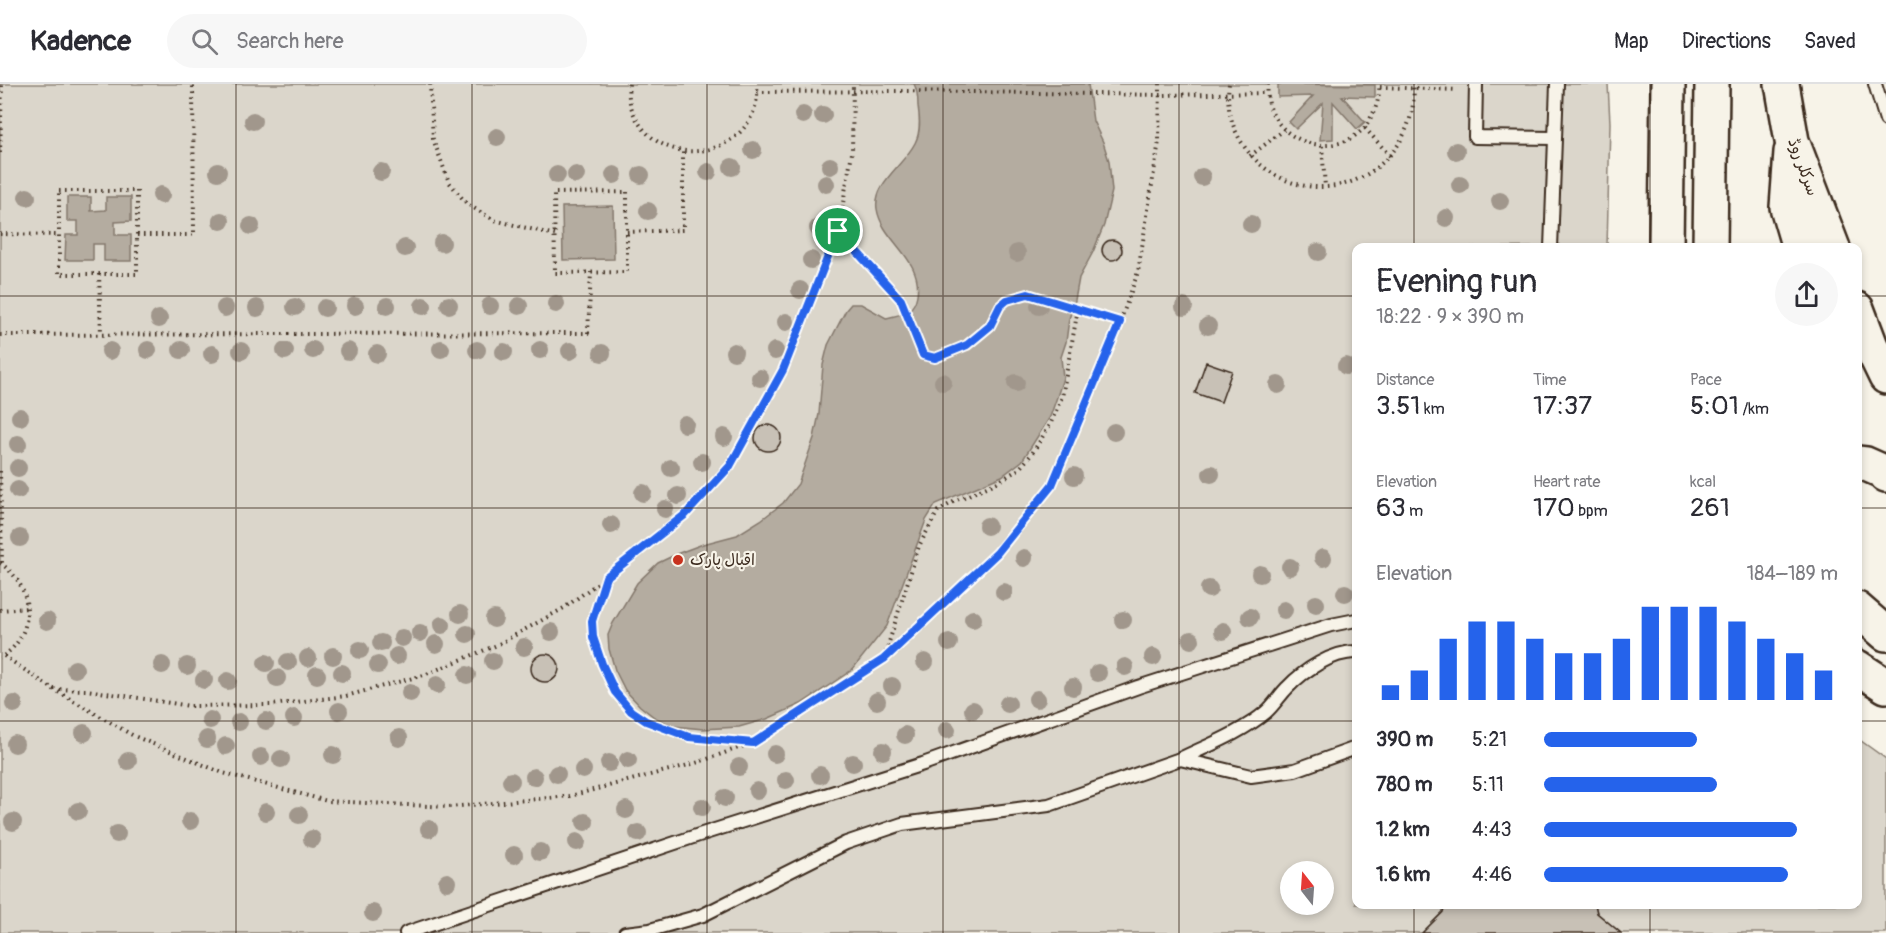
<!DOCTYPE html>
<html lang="en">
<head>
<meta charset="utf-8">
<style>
	:root { --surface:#fff; --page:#f7f7f7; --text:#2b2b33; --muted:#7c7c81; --line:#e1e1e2; --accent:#2563eb }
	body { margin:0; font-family:Pangolin,"Playpen Sans Arabic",sans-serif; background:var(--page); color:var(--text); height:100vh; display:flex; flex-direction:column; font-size:22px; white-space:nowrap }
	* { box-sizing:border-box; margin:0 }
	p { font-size:20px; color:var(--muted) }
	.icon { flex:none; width:33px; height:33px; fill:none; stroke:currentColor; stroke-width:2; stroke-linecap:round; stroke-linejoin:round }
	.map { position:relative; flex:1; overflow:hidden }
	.panel { position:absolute; left:1352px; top:159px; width:510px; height:666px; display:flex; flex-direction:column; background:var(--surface); border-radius:12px; box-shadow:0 3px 9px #0003 }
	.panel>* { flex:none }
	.needle { width:39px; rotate:343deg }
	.buttons { position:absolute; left:1280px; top:777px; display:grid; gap:12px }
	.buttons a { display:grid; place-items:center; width:54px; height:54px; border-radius:50%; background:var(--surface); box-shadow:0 3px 9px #0003; font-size:30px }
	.pin { position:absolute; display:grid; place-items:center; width:51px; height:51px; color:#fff; margin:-26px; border:3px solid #fff; border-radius:50%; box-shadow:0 2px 6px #0007 }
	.round { display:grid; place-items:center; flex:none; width:63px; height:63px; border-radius:32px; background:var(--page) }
	.overview { display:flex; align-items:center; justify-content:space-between; height:102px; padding:0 24px }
	h1 { font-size:33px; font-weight:600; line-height:45px }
	.stats { display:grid; grid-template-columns:repeat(3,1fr); gap:9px; height:102px; padding:6px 24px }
	.stats div { display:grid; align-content:center }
	.stats b { font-size:26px; font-weight:600 }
	.stats small { font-size:16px; font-weight:400 }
	.stats p { font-size:16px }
	.chart { height:168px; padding:12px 24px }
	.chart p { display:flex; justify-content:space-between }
	.chart svg { width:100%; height:108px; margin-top:6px; stroke:var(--accent); stroke-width:6 }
	ul { padding:0 24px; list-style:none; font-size:20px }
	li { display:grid; grid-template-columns:96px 72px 1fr; align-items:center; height:45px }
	li i { height:15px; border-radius:8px; background:var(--accent) }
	header { display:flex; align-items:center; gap:36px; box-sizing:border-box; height:84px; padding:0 30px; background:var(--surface); border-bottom:2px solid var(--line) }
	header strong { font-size:28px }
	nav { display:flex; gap:33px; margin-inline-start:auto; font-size:21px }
	.search { width:420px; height:54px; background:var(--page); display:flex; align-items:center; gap:15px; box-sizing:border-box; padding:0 21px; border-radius:33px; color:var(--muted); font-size:22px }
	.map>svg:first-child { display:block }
	.green { fill:#dbd6cb; stroke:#8b8074; stroke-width:1.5; fill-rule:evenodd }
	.water { fill:#b4aca0; stroke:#84786c; stroke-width:1.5 }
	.building { fill:#c8c1b6; stroke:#3b2a1e; stroke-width:1.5 }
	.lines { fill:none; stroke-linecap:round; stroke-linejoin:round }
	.lane-casing { stroke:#3b2a1e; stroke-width:16 }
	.primary-casing { stroke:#3b2a1e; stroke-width:38 }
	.path { stroke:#3b2a1e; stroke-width:4; stroke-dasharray:1.5 4.5; stroke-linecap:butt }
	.lane { stroke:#f7f3e8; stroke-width:12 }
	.primary { stroke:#f7f3e8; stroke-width:33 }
	.tree { fill:#a1978c }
	.route-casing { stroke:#fff; stroke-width:12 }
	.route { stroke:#2563eb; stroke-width:8 }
	.grid { fill:none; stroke:#3b2a1e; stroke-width:1.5; stroke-opacity:0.55 }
	.poi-dot { fill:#c8321e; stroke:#f7f3e8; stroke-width:2 }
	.labels { text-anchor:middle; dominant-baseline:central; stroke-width:4.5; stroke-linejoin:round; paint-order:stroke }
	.street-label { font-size:16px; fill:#3b2a1e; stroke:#f7f3e8 }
	.poi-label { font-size:16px; fill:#3b2a1e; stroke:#f7f3e8; text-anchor:start }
</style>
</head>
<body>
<header>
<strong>Kadence</strong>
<div class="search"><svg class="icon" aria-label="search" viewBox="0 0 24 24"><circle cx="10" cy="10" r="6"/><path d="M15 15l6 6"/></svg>Search here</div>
<nav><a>Map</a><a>Directions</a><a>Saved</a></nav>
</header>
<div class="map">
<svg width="1886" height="849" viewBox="0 0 1886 849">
	<rect width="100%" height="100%" fill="#f7f3e8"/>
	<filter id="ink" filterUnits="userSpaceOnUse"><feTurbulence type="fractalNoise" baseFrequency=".0167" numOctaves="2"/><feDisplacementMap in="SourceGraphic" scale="12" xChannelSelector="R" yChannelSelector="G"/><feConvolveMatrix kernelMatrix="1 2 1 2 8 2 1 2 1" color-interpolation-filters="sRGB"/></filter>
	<g filter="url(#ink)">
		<g class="green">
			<path d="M0,0H1608L1610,39L1607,163L1356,164V820L1445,821L1443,828L1422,849H0ZM1290,788H1323V820H1290Z"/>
			<polygon points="1857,654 1886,675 1886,849 1621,849 1597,829 1595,821 1857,820"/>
		</g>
		<g class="water">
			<path d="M914,0H1088L1093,37L1103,58L1109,77L1112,107L1104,141L1093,168L1079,194L1075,216L1069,235L1066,258L1061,273L1063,294L1057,313L1050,333L1022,377L1002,392L936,420L926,436L887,542L852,586L801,620L767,635L739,643L703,645L673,642L654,633L640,622L625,606L615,586L609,565L608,551L613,539L637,499L658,479L679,469L703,460L737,451L761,436L783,419L798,400L814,354L819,330L823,281L828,261L846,226L851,220H861L886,234C893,232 903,231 908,227C913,223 916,217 917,211C923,174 882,157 877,125C873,99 904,81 915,59C921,48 920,35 918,22C918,15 918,7 914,0Z"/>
			<polygon points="1278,0 1375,1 1375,13 1342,12 1365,38 1357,45 1333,18 1333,55 1320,56 1323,19 1296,45 1289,38 1313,12 1278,13"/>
			<polygon points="67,113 91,113 91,127 106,126 106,113 131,113 131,137 115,138 115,151 131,151 131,177 104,177 104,160 93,160 93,176 65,176 66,151 78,151 78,137 67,137"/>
			<polygon points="613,122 614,175 563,176 562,123"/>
		</g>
		<g class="building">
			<circle cx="1112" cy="166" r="10"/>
			<polygon points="1206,278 1232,287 1221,318 1195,309"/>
			<circle cx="768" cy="354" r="13"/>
			<circle cx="545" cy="584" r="14"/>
			<polygon points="1445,820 1595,820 1597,829 1621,849 1422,849 1443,828"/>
		</g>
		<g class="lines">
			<g class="lane-casing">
				<g id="lane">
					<polyline points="1476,0 1475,53 1554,54"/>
					<polyline points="1875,0 1886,36"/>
					<polyline points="1551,164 1557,0"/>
					<path d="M1356,568C1332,568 1304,586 1287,604C1280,611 1274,621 1266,628C1241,649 1209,661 1180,675L1251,692L1295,686L1356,664"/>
					<polyline points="406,849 702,750 923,680 1138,603 1331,541 1356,536"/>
					<polyline points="625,849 650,846 703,831 846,759 902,740 1049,721 1180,675"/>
				</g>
			</g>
			<g class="primary-casing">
				<g id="primary">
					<polyline points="1782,0 1792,57 1833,164"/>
					<polyline points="1791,68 1787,123 1799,164"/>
					<polyline points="1666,164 1668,0"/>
					<polyline points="1710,164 1712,0"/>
					<polyline points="1857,225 1871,262 1886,293"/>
					<polyline points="1857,379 1866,380 1884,388 1886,391"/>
					<polyline points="1857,525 1886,550"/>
					<polyline points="1857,583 1886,602"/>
				</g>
			</g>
			<g class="path">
				<polyline points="430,0 433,55 449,98 467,120 494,136 555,151"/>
				<path d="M629,0C627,12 631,26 637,36C671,93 763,67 757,0"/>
				<path d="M1229,0C1221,55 1269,106 1325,103C1355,102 1381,85 1398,61C1409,44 1416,20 1413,0"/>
				<path d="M1268,0C1261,53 1330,82 1365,43C1368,40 1370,35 1372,31C1377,23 1380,10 1379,0"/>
				<polyline points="1380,3 1457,6"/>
				<polyline points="757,8 903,7 1161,11 1266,9"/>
				<polyline points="1365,44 1390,72"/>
				<polyline points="1322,62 1325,103"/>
				<polyline points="0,69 2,0"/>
				<polyline points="1250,72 1284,46"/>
				<rect x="59" y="107" width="78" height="83"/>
				<polygon points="627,108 627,188 555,189 554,109"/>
				<polyline points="838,147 901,216 923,271 935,274 967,261 990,242 1000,222 1007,216 1028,210 1120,238"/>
				<polyline points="627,148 683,146 683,68"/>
				<polyline points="0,150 59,151"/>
				<polyline points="137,151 194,151 193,0"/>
				<polyline points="99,190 101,250"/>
				<polyline points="0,251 588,249 591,188"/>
				<polyline points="0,387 2,480"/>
				<path d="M0,479C35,502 37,552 0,574"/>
				<path d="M606,493C601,507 593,523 592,537C590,552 598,572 604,585C611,601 619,616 632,627C662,653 712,655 750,658"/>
				<polyline points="0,526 28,524"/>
				<polyline points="4,572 53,605 87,606 190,622 271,621 346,612 424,591 497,561 564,524 606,493 686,430 730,383 783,286 838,147 852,69 853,0"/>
				<polyline points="884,574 919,462 938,427 957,416 998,398 1019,385 1031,371 1050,341 1062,313 1078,225"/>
				<polyline points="53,605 134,652 223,689 327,717 449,723 570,712 696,679 753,659 884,575 997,469 1051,401 1120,238 1138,188 1159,57 1160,0"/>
			</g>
			<use href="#lane" class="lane"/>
			<use href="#primary" class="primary"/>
		</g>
		<g class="tree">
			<circle cx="803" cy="31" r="9"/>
			<circle cx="823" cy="31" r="9"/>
			<circle cx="253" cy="37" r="9"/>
			<circle cx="497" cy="53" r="9"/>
			<circle cx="753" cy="66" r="9"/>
			<circle cx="1456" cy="67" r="9"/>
			<circle cx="830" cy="82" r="9"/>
			<circle cx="732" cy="83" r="9"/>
			<circle cx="218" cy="88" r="9"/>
			<circle cx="381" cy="88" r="9"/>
			<circle cx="708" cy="88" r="9"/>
			<circle cx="557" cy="91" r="9"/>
			<circle cx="576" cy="91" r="9"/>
			<circle cx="614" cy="91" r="9"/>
			<circle cx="641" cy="91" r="9"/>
			<circle cx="1202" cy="93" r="9"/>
			<circle cx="826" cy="100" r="9"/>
			<circle cx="1460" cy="101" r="9"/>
			<circle cx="161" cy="111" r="9"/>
			<circle cx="27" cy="113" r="9"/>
			<circle cx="1500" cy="117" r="9"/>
			<circle cx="648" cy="127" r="9"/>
			<circle cx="1446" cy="134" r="9"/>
			<circle cx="221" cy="137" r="9"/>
			<circle cx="1251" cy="140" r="9"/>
			<circle cx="251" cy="142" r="9"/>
			<circle cx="818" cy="144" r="9"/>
			<circle cx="442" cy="159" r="9"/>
			<circle cx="405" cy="164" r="9"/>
			<circle cx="1318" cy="168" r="9"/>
			<circle cx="1017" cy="169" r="9"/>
			<circle cx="811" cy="176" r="9"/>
			<circle cx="800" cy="206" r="9"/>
			<circle cx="556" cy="220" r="9"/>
			<circle cx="449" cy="221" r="9"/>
			<circle cx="355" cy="222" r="9"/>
			<circle cx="387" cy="222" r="9"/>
			<circle cx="423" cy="222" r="9"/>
			<circle cx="490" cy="222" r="9"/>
			<circle cx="519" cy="222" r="9"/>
			<circle cx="1039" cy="222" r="9"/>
			<circle cx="295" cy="223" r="9"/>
			<circle cx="1184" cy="223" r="9"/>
			<circle cx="225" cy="224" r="9"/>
			<circle cx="257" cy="224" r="9"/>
			<circle cx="325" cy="224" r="9"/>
			<circle cx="159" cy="235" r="9"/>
			<circle cx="786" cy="238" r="9"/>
			<circle cx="1208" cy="242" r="9"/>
			<circle cx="441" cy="265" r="9"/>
			<circle cx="148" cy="266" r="9"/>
			<circle cx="181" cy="266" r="9"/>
			<circle cx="313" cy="266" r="9"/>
			<circle cx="477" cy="266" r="9"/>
			<circle cx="540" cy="266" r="9"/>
			<circle cx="110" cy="267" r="9"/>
			<circle cx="241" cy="267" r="9"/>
			<circle cx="285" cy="267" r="9"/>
			<circle cx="348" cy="267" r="9"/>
			<circle cx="570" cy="267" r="9"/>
			<circle cx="775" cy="267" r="9"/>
			<circle cx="504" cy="268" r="9"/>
			<circle cx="734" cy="268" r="9"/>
			<circle cx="602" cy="269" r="9"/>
			<circle cx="212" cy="270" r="9"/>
			<circle cx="377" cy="270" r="9"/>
			<circle cx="1346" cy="282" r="9"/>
			<circle cx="760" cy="294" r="9"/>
			<circle cx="943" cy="298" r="9"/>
			<circle cx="1016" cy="299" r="9"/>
			<circle cx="1278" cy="301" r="9"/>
			<circle cx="20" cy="333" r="9"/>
			<circle cx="685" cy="340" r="9"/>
			<circle cx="1114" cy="348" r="9"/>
			<circle cx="724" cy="353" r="9"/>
			<circle cx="18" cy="360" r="9"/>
			<circle cx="702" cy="378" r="9"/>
			<circle cx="18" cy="384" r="9"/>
			<circle cx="671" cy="384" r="9"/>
			<circle cx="1211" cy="390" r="9"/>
			<circle cx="1074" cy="392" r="9"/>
			<circle cx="18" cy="406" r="9"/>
			<circle cx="643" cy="409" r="9"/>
			<circle cx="678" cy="412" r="9"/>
			<circle cx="665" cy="425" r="9"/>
			<circle cx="611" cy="441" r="9"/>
			<circle cx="987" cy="442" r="9"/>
			<circle cx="20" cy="454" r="9"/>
			<circle cx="1024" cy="474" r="9"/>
			<circle cx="1323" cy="474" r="9"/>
			<circle cx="1290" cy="483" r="9"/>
			<circle cx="1260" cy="490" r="9"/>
			<circle cx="1209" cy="505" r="9"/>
			<circle cx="1004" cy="508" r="9"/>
			<circle cx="1345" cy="509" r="9"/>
			<circle cx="1316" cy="520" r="9"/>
			<circle cx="1284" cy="526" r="9"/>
			<circle cx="460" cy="530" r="9"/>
			<circle cx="1250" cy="533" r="9"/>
			<circle cx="494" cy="535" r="9"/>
			<circle cx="973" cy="535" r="9"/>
			<circle cx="1123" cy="536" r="9"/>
			<circle cx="47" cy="537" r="9"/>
			<circle cx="442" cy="541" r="9"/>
			<circle cx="1223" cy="547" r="9"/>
			<circle cx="551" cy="548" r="9"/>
			<circle cx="420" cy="549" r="9"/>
			<circle cx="467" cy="550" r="9"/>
			<circle cx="402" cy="554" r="9"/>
			<circle cx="1191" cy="556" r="9"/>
			<circle cx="381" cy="559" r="9"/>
			<circle cx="949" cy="559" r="9"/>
			<circle cx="436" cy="560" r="9"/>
			<circle cx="524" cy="563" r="9"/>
			<circle cx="360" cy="566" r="9"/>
			<circle cx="333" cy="572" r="9"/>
			<circle cx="397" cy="572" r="9"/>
			<circle cx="1153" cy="573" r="9"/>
			<circle cx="308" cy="574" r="9"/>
			<circle cx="493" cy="577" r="9"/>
			<circle cx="288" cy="578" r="9"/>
			<circle cx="925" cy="578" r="9"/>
			<circle cx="266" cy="579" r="9"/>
			<circle cx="162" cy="581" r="9"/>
			<circle cx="378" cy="581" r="9"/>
			<circle cx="187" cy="582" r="9"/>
			<circle cx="1125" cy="583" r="9"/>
			<circle cx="75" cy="585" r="9"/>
			<circle cx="342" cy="589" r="9"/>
			<circle cx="1098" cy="589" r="9"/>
			<circle cx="317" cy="591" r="9"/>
			<circle cx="467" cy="591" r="9"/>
			<circle cx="277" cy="594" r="9"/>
			<circle cx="204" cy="596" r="9"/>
			<circle cx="228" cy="597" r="9"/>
			<circle cx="437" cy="601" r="9"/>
			<circle cx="892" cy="602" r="9"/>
			<circle cx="1073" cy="603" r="9"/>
			<circle cx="410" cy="609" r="9"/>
			<circle cx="1037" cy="615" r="9"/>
			<circle cx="877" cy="617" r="9"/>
			<circle cx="14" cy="620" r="9"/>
			<circle cx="1008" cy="620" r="9"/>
			<circle cx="973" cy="626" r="9"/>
			<circle cx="339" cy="627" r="9"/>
			<circle cx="294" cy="634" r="9"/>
			<circle cx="210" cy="636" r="9"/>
			<circle cx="266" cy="637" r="9"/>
			<circle cx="239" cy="638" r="9"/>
			<circle cx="947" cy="646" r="9"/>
			<circle cx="84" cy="649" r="9"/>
			<circle cx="905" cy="651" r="9"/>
			<circle cx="399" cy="654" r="9"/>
			<circle cx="207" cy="655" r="9"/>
			<circle cx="15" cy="660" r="9"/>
			<circle cx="226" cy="662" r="9"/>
			<circle cx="883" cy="667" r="9"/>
			<circle cx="775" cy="670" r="9"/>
			<circle cx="333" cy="671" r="9"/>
			<circle cx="261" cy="673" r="9"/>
			<circle cx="281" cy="675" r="9"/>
			<circle cx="628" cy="676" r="9"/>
			<circle cx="128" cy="677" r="9"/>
			<circle cx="609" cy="679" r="9"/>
			<circle cx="853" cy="679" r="9"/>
			<circle cx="739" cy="683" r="9"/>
			<circle cx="583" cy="686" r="9"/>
			<circle cx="557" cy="690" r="9"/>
			<circle cx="820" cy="691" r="9"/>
			<circle cx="534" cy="693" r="9"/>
			<circle cx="786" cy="696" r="9"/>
			<circle cx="511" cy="697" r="9"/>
			<circle cx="757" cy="707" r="9"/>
			<circle cx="725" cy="714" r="9"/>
			<circle cx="702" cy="723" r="9"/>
			<circle cx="626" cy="726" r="9"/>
			<circle cx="78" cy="727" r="9"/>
			<circle cx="266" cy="728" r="9"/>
			<circle cx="299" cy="731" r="9"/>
			<circle cx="190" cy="737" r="9"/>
			<circle cx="13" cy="738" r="9"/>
			<circle cx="585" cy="738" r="9"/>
			<circle cx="429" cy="745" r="9"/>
			<circle cx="638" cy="749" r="9"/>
			<circle cx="117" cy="750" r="9"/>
			<circle cx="312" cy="755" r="9"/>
			<circle cx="577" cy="758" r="9"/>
			<circle cx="540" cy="768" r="9"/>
			<circle cx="514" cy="771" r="9"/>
			<circle cx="447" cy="798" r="9"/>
			<circle cx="373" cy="829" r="9"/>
		</g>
	</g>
	<g class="lines" filter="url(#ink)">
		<g class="route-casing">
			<polygon id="route" points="838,147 901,216 923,271 935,274 967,261 990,242 1000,222 1007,216 1028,210 1120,238 1052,401 997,469 884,575 753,659 689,653 646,637 631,627 615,608 602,580 593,553 592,537 606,493 686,430 730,382 783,286"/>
		</g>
		<use href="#route" class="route"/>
	</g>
	<path class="grid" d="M236,0V849M472,0V849M707,0V849M943,0V849M1179,0V849M1414,0V164M1650,0V164M0,212H1356M1857,212H1886M0,424H1356M1857,424H1886M0,637H1356M1857,637H1886M1414,820V849M1650,820V849"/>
	<circle class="poi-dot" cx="678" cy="476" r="6"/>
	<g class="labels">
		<g class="street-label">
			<text transform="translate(1803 83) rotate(70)">سرکلر روڈ</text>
		</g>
		<g class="poi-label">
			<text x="690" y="476">اقبال پارک</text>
		</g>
	</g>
</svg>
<div class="buttons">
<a><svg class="needle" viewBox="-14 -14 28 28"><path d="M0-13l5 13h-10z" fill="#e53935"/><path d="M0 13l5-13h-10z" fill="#7c7c81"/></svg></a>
</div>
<div class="pin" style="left:838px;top:147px;background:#1e9e55"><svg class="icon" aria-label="arrive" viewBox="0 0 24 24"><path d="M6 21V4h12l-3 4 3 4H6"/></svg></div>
<section class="panel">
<div class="overview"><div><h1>Evening run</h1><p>18:22 · 9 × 390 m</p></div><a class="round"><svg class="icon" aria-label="share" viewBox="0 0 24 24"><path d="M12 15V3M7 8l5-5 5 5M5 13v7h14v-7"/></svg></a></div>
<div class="stats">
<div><p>Distance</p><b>3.51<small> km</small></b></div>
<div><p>Time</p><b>17:37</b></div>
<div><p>Pace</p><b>5:01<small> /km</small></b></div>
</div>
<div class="stats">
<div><p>Elevation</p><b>63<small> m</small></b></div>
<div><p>Heart rate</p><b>170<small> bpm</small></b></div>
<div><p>kcal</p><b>261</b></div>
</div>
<div class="chart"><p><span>Elevation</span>184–189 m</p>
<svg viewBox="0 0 160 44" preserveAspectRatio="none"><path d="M5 44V38M15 44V32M25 44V19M35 44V12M45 44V12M55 44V19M65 44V25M75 44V25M85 44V19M95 44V6M105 44V6M115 44V6M125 44V12M135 44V19M145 44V25M155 44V32"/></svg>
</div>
<ul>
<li><b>390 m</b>5:21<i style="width:52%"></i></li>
<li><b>780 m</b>5:11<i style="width:59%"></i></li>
<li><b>1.2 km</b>4:43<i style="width:86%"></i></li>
<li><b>1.6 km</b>4:46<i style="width:83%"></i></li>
</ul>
</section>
</div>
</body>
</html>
